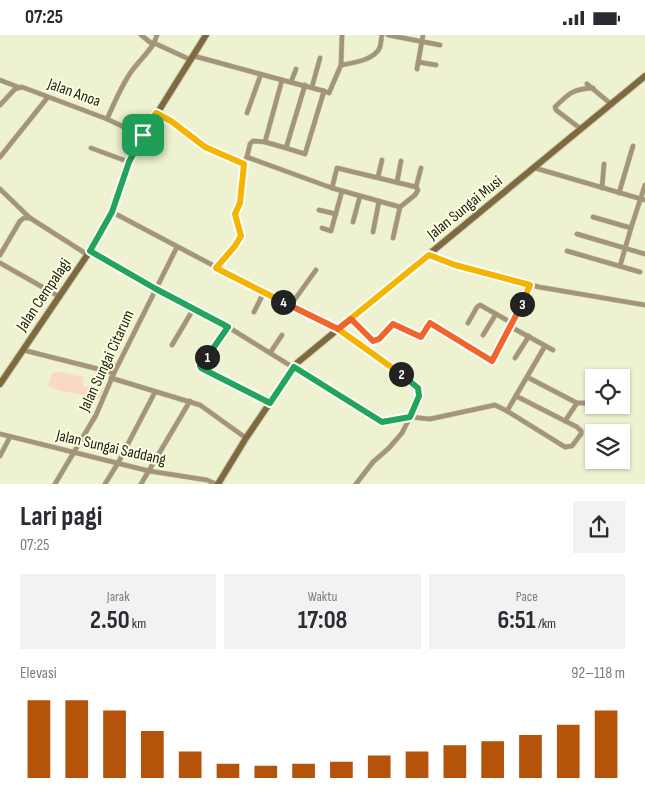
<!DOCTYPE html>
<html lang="id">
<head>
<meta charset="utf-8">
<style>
	:root { --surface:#fff; --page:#f2f2f3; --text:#2b2b33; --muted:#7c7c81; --accent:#b45309 }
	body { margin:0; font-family:"Sofia Sans Condensed",sans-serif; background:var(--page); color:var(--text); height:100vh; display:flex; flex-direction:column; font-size:19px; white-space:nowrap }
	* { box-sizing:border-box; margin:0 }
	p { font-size:16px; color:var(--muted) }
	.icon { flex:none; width:28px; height:28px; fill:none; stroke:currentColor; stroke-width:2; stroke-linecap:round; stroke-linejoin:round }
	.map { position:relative; height:449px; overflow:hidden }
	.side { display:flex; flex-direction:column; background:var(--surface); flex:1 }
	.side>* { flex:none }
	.tools { position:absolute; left:585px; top:334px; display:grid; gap:10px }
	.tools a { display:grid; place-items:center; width:45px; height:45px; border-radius:0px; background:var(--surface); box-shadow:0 1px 4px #0004; font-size:25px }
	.pin { position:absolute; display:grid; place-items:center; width:42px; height:42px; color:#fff; margin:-21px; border-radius:10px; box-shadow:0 2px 8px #0006 }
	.km { position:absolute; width:25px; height:25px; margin:-12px; border-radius:50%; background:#222; color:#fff; font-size:14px; line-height:25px; text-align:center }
	.round { display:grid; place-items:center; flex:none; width:52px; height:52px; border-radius:0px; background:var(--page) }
	.overview { display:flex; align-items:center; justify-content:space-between; height:85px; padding:0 20px }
	h1 { font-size:28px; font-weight:700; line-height:38px }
	.figures { display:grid; grid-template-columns:repeat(3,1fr); gap:8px; height:85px; padding:5px 20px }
	.figures div { display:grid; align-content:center; border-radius:0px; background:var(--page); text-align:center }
	.figures b { font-size:25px; font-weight:700 }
	.figures small { font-size:14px; font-weight:400 }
	.figures p { font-size:14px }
	.chart { height:140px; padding:10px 20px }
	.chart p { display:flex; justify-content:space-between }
	.chart svg { width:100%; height:90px; margin-top:5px; stroke:var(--accent); stroke-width:6 }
	.status { display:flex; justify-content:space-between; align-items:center; height:35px; padding:0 25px; background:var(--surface); direction:ltr }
	.status svg { height:14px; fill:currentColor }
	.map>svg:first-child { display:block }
	.green { fill:#fad8c5 }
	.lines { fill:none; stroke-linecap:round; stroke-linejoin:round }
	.street-casing { stroke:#c9cdae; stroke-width:5.5 }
	.secondary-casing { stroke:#c9cdae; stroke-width:8 }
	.street { stroke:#a3947a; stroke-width:4.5 }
	.secondary { stroke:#7f6941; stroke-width:6 }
	.split-1-casing { stroke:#fff; stroke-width:10 }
	.split-2-casing { stroke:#fff; stroke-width:10 }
	.split-3-casing { stroke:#fff; stroke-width:10 }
	.split-4-casing { stroke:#fff; stroke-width:10 }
	.split-5-casing { stroke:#fff; stroke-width:10 }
	.split-1 { stroke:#22a559; stroke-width:6 }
	.split-2 { stroke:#22a559; stroke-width:6 }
	.split-3 { stroke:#f5b400; stroke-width:6 }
	.split-4 { stroke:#f0652b; stroke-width:6 }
	.split-5 { stroke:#f5b400; stroke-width:6 }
	.labels { text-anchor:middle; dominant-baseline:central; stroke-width:4; stroke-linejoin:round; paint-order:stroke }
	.street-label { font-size:16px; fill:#212215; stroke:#fcffe3 }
</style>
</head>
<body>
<div class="status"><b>07:25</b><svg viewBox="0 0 49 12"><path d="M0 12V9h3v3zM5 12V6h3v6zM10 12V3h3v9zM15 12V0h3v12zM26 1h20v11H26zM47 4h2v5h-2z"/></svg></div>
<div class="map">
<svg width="645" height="449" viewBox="0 0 645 449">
	<rect width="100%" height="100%" fill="#eef2d0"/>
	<polygon class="green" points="59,337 83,342 83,351 103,354 100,363 58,355 48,351 52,338"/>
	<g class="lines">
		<g class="street-casing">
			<g id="street">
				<polyline points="157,0 154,8 191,25"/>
				<polyline points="388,0 440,10"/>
				<polyline points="194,21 282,45 265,107 286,113"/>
				<polyline points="418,27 436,30"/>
				<path d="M341,30C353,28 375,25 380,12C381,8 381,4 382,0"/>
				<polyline points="417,34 423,0"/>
				<polyline points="0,45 18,52"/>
				<polyline points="282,45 324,56 305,119 286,113 305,50"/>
				<polyline points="291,47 296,34"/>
				<polyline points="587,49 611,69"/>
				<polyline points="312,52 320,23"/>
				<polyline points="324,56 329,58 341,30 342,0"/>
				<polyline points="0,70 15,54 22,52 107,84 143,101"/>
				<polyline points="156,78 171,87 205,112 244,129 240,168 235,179 241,201 235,211 216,233"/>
				<polyline points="247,78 261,39"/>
				<path d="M107,84C115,67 122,48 134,33C141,24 148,18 154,8H151L141,0"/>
				<path d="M581,94L556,75L555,72C569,58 573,54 593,53"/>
				<polyline points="91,113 129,127"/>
				<polyline points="0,122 48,62"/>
				<polyline points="247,122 250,109 253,106 265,107"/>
				<polyline points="244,129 247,122 332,153 400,172"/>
				<polyline points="535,133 645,165"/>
				<polyline points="378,142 382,125"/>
				<polyline points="397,147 401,126"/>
				<polyline points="416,152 421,133"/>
				<polyline points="332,153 337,133 416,152 418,155 415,160 400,172 393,203"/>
				<polyline points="602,153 604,129"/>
				<polyline points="0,154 30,183 88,220"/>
				<polyline points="619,158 633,111"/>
				<polyline points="319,175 336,179"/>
				<polyline points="593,182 631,193 645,150"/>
				<polyline points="353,187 360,161"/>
				<polyline points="322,193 331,196 342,156"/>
				<polyline points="373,197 379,166"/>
				<polyline points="577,199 645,219"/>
				<polyline points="90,216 156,254 228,292 378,385 389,387 410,382 419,361 418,353 338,294 290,271 112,177"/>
				<polyline points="567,216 640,237"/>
				<polyline points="0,220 20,186 24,183 30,183"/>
				<polyline points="429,220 455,230 539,252 645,270"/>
				<polyline points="0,228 60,262"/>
				<polyline points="620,231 631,193"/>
				<polyline points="530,250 511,292 553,315"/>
				<polyline points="290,271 316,235"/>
				<polyline points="254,277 264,257"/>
				<polyline points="351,284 371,304 376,306 393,289 421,302 430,288 492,326 511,290"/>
				<polyline points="468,288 477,272 480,270 512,288"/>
				<polyline points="228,292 200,333 270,368"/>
				<polyline points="483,300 496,279"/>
				<polyline points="172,310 194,273"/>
				<polyline points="23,315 114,338"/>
				<polyline points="270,318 282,300"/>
				<polyline points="515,323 529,301"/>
				<polyline points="527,342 577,368 588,368 594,359"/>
				<polyline points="604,342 610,338 622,341"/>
				<polyline points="111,343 200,370 246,403"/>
				<polyline points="507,376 565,412 572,411 581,399 581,396 577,392 516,361"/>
				<polyline points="565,386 577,368"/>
				<polyline points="0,399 149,436 207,445 216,449"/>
				<polyline points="0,421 10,402"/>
				<polyline points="55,449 96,380 114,338 177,212"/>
				<polyline points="105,449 118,428 155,357"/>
				<polyline points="141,449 190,366"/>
				<polyline points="356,449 373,427 389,413 402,398 410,382 430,384 495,370 507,376 545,311"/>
			</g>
		</g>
		<g class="secondary-casing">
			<g id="secondary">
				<polyline points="0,349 90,216 112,177 129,127 143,101 206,0"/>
				<polyline points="218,449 246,403 297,328 645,41"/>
			</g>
		</g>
		<use href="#street" class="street"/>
		<use href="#secondary" class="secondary"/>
	</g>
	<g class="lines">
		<g class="split-1-casing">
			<polyline id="split-1" points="143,100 129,127 112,177 90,216 156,254 228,292 207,322"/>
		</g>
		<g class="split-2-casing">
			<polyline id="split-2" points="207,322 200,331 201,333 270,368 294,332 382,387 410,382 419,361 418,353 401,339"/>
		</g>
		<g class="split-3-casing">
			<polyline id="split-3" points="401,339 338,294 429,220 455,230 530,250 522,269"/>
		</g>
		<g class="split-4-casing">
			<polyline id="split-4" points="283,267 338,294 351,284 373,306 379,304 393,289 421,302 430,288 492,326 522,269"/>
		</g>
		<g class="split-5-casing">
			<polyline id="split-5" points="143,100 156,78 171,86 205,112 244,129 240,168 235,179 241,201 235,211 216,233 283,267"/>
		</g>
		<use href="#split-1" class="split-1"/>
		<use href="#split-2" class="split-2"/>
		<use href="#split-3" class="split-3"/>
		<use href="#split-4" class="split-4"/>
		<use href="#split-5" class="split-5"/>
	</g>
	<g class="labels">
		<g class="street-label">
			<text transform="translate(74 58) rotate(20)">Jalan Anoa</text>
			<text transform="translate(465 173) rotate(-39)">Jalan Sungai Musi</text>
			<text transform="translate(44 260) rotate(-56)">Jalan Cempalagi</text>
			<text transform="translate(107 326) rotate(-65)">Jalan Sungai Citarum</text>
			<text transform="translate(111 413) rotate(13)">Jalan Sungai Saddang</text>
		</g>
	</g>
</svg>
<div class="tools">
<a><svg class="icon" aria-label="locate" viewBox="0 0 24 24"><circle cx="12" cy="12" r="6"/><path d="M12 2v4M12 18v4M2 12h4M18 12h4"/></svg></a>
<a><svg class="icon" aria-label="layers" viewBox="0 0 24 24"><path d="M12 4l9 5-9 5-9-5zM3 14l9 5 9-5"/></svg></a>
</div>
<div class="pin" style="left:143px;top:100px;background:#1e9e55"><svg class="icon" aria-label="arrive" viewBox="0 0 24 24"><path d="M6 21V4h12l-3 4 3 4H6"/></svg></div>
<b class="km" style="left:207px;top:322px">1</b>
<b class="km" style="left:401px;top:339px">2</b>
<b class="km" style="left:522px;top:269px">3</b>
<b class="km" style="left:283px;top:267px">4</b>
</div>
<section class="side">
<div class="overview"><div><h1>Lari pagi</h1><p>07:25</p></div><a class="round"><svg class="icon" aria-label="share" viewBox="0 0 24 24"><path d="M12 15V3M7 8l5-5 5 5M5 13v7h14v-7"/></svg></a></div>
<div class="figures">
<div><p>Jarak</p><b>2.50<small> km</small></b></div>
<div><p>Waktu</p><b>17:08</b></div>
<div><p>Pace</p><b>6:51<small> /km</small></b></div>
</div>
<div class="chart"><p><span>Elevasi</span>92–118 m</p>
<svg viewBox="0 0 160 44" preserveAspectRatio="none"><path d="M5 44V6M15 44V6M25 44V11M35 44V21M45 44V31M55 44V37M65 44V38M75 44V37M85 44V36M95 44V33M105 44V31M115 44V28M125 44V26M135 44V23M145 44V18M155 44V11"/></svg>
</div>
</section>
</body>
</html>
